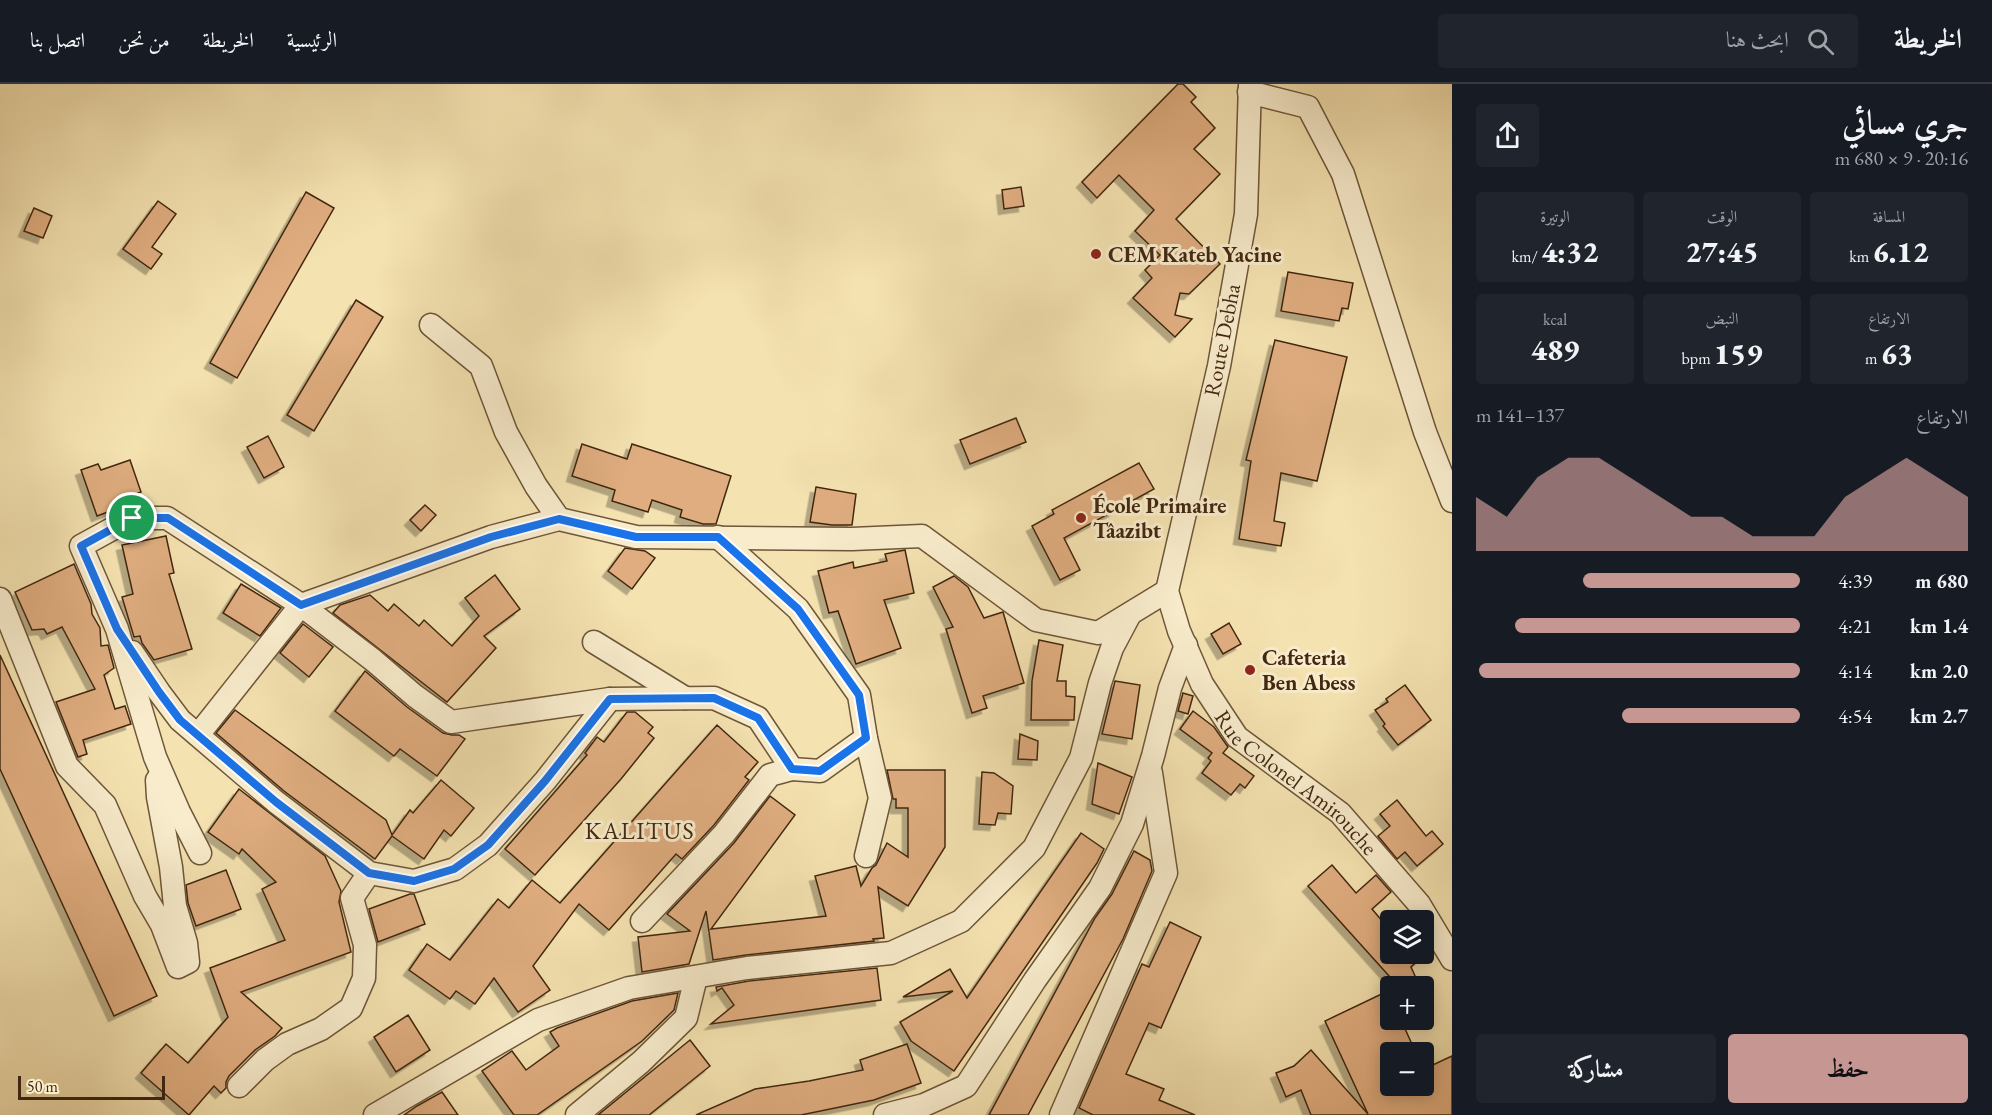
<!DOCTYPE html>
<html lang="ar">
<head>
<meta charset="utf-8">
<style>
	:root { --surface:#171b24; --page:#20242c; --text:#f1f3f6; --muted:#9ea1a6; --line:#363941; --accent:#c59692 }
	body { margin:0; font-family:"EB Garamond",Amiri,serif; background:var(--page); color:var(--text); direction:rtl; height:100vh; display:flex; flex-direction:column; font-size:22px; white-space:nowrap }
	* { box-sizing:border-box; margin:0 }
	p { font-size:20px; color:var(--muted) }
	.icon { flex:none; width:33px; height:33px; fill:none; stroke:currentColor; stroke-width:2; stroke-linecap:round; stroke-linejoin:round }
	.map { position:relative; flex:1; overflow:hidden; direction:ltr }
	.panel { display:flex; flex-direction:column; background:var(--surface); width:540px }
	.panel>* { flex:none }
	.tools { position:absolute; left:1380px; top:826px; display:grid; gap:12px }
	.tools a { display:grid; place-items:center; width:54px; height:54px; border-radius:6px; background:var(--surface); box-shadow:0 3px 15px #0003; font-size:30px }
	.scale { position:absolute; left:18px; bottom:15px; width:147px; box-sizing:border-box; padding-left:6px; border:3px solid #422811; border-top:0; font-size:16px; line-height:21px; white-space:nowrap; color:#422811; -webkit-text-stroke:4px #f8eccc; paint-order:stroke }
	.pin { position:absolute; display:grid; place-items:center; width:51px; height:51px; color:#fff; margin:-26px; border:3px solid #fff; border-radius:50%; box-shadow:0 2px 6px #0007 }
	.round { display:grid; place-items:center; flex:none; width:63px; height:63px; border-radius:6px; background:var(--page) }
	.headline { display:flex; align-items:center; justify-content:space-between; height:102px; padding:0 24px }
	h1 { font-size:33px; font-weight:800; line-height:45px }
	.metrics { display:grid; grid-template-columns:repeat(3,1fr); gap:9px; height:102px; padding:6px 24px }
	.metrics div { display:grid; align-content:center; border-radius:6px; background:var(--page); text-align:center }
	.metrics b { font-size:30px; font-weight:800 }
	.metrics small { font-size:16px; font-weight:400 }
	.metrics p { font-size:16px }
	.chart { height:168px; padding:12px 24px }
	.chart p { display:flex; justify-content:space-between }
	.chart svg { width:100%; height:108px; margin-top:6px; fill:var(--accent); opacity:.7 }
	.cta { display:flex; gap:12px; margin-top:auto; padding:12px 24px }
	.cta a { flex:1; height:69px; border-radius:6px; background:var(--accent); color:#111; font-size:24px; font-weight:800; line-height:69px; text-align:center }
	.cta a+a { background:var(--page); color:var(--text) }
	ul { padding:0 24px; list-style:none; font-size:20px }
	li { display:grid; grid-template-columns:96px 72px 1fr; align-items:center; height:45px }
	li i { height:15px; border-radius:8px; background:var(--accent) }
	header { display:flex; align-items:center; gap:36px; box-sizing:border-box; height:84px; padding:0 30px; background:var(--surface); border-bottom:2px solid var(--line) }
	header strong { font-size:28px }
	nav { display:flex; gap:33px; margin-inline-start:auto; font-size:21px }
	.search { width:420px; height:54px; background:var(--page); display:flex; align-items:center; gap:15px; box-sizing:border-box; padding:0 21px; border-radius:6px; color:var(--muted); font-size:22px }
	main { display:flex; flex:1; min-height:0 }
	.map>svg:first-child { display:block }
	.building { fill:#dfad7f; stroke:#422811; stroke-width:1.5; filter:url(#shadow) }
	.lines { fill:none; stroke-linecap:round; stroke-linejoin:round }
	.street-casing { stroke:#6e5639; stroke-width:25 }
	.street { stroke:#f8eccc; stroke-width:22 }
	.route-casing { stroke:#fff; stroke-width:12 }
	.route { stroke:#1a73e8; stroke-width:8 }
	.poi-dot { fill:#8f2418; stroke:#f8eccc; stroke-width:2 }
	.labels { text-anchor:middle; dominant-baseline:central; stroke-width:6; stroke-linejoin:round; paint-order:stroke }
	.poi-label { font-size:22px; font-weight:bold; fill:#422811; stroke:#f8eccc; text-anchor:start }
	.street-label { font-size:22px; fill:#422811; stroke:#f8eccc }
	.neighbourhood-label { font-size:24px; letter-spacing:1.5px; fill:#422811; stroke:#f8eccc }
</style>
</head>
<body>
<header>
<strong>الخريطة</strong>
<div class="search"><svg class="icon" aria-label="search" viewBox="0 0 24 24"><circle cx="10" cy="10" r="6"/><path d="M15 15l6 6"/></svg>ابحث هنا</div>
<nav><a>الرئيسية</a><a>الخريطة</a><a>من نحن</a><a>اتصل بنا</a></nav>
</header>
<main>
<section class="panel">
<div class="headline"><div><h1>جري مسائي</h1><p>20:16 · 9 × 680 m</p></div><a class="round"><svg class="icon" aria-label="share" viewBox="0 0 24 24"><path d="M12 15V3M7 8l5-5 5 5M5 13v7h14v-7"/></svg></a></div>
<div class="metrics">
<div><p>المسافة</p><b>6.12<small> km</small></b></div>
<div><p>الوقت</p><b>27:45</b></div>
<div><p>الوتيرة</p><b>4:32<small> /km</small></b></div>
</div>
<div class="metrics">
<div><p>الارتفاع</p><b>63<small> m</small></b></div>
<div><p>النبض</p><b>159<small> bpm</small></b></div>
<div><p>kcal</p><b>489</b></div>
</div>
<div class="chart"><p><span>الارتفاع</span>137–141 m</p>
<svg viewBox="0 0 160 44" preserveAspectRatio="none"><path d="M0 44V22L10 30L20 14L30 6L40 6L50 14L60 22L70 30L80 30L90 38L100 38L110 38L120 22L130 14L140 6L150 14L160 22V44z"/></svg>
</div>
<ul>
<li><b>680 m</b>4:39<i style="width:67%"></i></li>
<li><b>1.4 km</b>4:21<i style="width:88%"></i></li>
<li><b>2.0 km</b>4:14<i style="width:99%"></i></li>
<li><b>2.7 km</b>4:54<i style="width:55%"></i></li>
</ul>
<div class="cta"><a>حفظ</a><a>مشاركة</a></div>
</section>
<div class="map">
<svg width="1452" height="1031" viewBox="0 0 1452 1031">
	<defs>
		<filter id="shadow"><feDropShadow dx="-5.5" dy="5.5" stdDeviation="0" flood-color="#0004"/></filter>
	</defs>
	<rect width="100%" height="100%" fill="#f4e2b0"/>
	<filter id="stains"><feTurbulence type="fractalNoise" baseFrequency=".00333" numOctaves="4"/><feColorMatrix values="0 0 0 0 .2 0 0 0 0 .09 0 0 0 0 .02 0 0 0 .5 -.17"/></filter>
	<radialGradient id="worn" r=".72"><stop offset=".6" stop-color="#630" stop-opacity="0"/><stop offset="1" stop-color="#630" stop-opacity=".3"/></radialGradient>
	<g class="building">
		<polygon points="1178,0 1183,0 1196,13 1191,18 1215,44 1194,65 1220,90 1176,135 1220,180 1189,210 1180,209 1175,231 1192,235 1175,253 1133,214 1152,194 1145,186 1160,171 1135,147 1154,126 1119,91 1097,114 1082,98"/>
		<polygon points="1021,103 1024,122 1004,125 1002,106"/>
		<polygon points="306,108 334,124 237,294 210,279"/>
		<polygon points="158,117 176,130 152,163 162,170 151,185 123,165"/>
		<polygon points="34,124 52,132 43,154 24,147"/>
		<polygon points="1288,188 1353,199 1348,225 1342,224 1339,237 1281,227"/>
		<polygon points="356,216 383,233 314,347 287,331"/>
		<polygon points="1275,256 1347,273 1317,397 1281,389 1274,437 1285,439 1281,462 1239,455 1251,377 1246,376"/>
		<polygon points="1016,334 1026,358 970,380 960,356"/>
		<polygon points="268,352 284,383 264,394 247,363"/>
		<polygon points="582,360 627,375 632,360 731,392 716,440 703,440 680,433 682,426 652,416 648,428 612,417 615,406 572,392"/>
		<polygon points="130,376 141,408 113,418 116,425 97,432 81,386 98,380 101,386"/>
		<polygon points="1139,379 1154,405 1064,454 1080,486 1060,496 1032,442 1054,430 1052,426"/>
		<polygon points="816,403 856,410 852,441 832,441 810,438"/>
		<polygon points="425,421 436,431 421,447 410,436"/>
		<polygon points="166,452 174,489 169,490 192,565 154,576 142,559 140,552 134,553 122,513 133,510 122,461"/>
		<polygon points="625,464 645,467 655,474 632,505 608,487"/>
		<polygon points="905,466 914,509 884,516 901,564 856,580 838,527 829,529 818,487 853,478 854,484 887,477 885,470"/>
		<polygon points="74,480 91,520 92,530 100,544 101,562 108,561 114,584 104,591 115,625 125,622 131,640 83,656 87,670 78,673 56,618 95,605 62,543 47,550 44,545 32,546 15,508"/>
		<polygon points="495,491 520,525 484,552 496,564 447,618 333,529 340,521 370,511 388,527 394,520 419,542 424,536 452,562 479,532 465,514"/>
		<polygon points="954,492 968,503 984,534 1003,528 1024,599 983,612 987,624 972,629 946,545 953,543 933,503"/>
		<polygon points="241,500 281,524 260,552 223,529"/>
		<polygon points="1229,539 1241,560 1223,570 1211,550"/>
		<polygon points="303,540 333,563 309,593 280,569"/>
		<polygon points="1039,556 1063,561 1057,597 1066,597 1066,612 1075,613 1074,636 1031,636 1032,597"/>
		<polygon points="0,571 157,912 114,932 0,685"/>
		<polygon points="365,587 407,623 443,649 452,651 459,651 465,655 437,692 400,665 394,672 335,627"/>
		<polygon points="1115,597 1140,601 1132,655 1102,650"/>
		<polygon points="1405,601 1431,636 1398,661 1383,642 1385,640 1375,626 1388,618 1386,615"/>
		<polygon points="1183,609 1193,612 1188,630 1178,627"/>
		<polygon points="235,626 386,736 392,751 410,726 413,729 441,696 474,724 451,752 444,746 424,775 392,752 375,775 284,707 216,649"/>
		<polygon points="1193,627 1214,643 1228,663 1223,669 1254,692 1245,704 1240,700 1231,711 1202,689 1211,677 1208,674 1212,669 1180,645"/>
		<polygon points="627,628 635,628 653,643 648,649 654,654 621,695 535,791 505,765 587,671 585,669 597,653 604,658"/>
		<polygon points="717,641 758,678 745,693 749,696 714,741 682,775 676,770 609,846 579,820 533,882 550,906 518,928 494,894 475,920 456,907 450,915 409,886 427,860 450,876 498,815 509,824 532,796 560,819"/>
		<polygon points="1020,650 1038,657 1037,676 1018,675"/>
		<polygon points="1098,679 1132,693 1119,730 1092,720"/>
		<polygon points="887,686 945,686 945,763 908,822 878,803 884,854 873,855 874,857 746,871 713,876 706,827 689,880 642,888 638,853 690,847 667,830 734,759 770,712 795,731 711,845 826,832 815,792 856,782 861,802 872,784 876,781 887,759 908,773 908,724 896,724 896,715 893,715"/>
		<polygon points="982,688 994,689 1013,702 1011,730 998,729 995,741 979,740"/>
		<polygon points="239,705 325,772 341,807 339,818 351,868 241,908 282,944 275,952 255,966 229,992 226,998 226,1004 221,1009 214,1002 189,1031 141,989 166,960 188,979 228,933 210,884 285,856 262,805 276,798 242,765 239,770 208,748"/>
		<polygon points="1397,716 1426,752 1432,747 1443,760 1417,782 1405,768 1397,775 1378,752 1390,742 1380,730"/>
		<polygon points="1081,749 1104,765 1097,779 954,987 911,957 900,938 953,907 903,913 950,885 967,914"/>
		<polygon points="1134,767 1150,776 1152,787 1123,855 1028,1031 989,1031 1095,834 1112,810"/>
		<polygon points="1332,781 1356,809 1376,791 1391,808 1372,825 1390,846 1390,870 1425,870 1411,883 1420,903 1399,903 1308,802"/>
		<polygon points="226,786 241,825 196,842 188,819 186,801"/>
		<polygon points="410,810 414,810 425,840 378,858 369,825"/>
		<polygon points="1170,838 1201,853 1161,944 1149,939 1126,990 1164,1005 1159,1016 1195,1031 1093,1031 1079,1024 1142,880 1149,883"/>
		<polygon points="877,884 881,916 711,940 734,921 722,904 717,907 716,903 749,897"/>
		<polygon points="1390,906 1390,936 1401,936 1416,969 1390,969 1390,1002 1424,1002 1424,985 1452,972 1452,1031 1311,1031 1301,1006 1286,1013 1276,989 1294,982 1311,966 1368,1030 1325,937"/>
		<polygon points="678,909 674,926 642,957 537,1031 514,1031 482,987 512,967 526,986 559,962 550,948 557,944 632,917"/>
		<polygon points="408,931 430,966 396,988 374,953"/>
		<polygon points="690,956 710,982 649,1031 598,1031"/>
		<polygon points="907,960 921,999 874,1016 801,1031 696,1031 755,1005 809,997 863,986 860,976"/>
		<polygon points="442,1008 458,1031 404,1031 417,1022"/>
	</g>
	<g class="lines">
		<g class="street-casing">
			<g id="street">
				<path id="s1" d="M1250,0L1246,130L1219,282L1167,507L1179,547L1202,600L1237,653L1340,729L1419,820L1452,875"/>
				<polyline points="1249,8 1308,23 1343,90 1425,348 1452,417"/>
				<polyline points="431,241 481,282 506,348 536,402 559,435"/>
				<polyline points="718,453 798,525 859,611 866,654 880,714 866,772"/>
				<polyline points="0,515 67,682 105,721 145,812 162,841 178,883 188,878 186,859 175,822 171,783 158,713 157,696"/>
				<polyline points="594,558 685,614"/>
				<polyline points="132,568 159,608 180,636 276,718 369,789 414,797 455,785 488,761 545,697 610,615"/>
				<polyline points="198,651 301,521 373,576 415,612 451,638 610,615 714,614 758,634 792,685 820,687 866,654"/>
				<polyline points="200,769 179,728 155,673 117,545 81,462 132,434 167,434 301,521 491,453 559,435 636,453 852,455 922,452 1036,536 1098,549 1167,507"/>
				<polyline points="642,837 724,750 770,691 792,685"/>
				<polyline points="239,1002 265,976 287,960 321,945 351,924 364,894 365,861 352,814 369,789"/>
				<polyline points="375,1031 538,936 629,904 747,884 891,869 961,837 1034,764 1081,674 1100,599 1112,564 1130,530"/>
				<polyline points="577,1031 641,978 686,934 696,893"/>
				<polyline points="885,1031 924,1021 966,1002 1035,896 1100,804 1132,740 1153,672 1170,604 1186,561"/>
				<polyline points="1061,1031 1166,789 1151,689"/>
			</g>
		</g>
		<use href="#street" class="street"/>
	</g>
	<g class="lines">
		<g class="route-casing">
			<polygon id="route" points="132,434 168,434 301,521 491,453 559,435 636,453 718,453 798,525 859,611 866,654 820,687 792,685 758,634 714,614 610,615 545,697 488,761 454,785 414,797 369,789 276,718 180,636 159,608 117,545 81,462"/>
		</g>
		<use href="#route" class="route"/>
	</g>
	<g class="poi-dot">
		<circle cx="1096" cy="170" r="6"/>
		<circle cx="1081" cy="434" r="6"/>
		<circle cx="1250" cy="586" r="6"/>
	</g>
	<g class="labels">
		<g class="poi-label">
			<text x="1108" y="170">CEM Kateb Yacine</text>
			<text x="1093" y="421">École Primaire<tspan x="1093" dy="25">Tâazibt</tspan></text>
			<text x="1262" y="573">Cafeteria<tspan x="1262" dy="25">Ben Abess</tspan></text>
		</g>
		<g class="street-label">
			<text transform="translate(1222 256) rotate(-79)">Route Debha</text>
			<text stroke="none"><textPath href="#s1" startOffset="753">Rue Colonel Amirouche</textPath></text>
		</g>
		<g class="neighbourhood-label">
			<text x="640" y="746">KALITUS</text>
		</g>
	</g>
	<rect width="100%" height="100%" filter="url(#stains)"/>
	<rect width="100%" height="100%" fill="url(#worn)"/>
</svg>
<div class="tools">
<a><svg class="icon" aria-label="layers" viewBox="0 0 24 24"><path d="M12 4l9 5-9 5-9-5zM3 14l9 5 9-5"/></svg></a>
<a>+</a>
<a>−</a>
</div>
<div class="scale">50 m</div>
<div class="pin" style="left:132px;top:434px;background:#1e9e55"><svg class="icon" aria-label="arrive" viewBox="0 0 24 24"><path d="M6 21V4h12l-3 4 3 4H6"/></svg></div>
</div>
</main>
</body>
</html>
